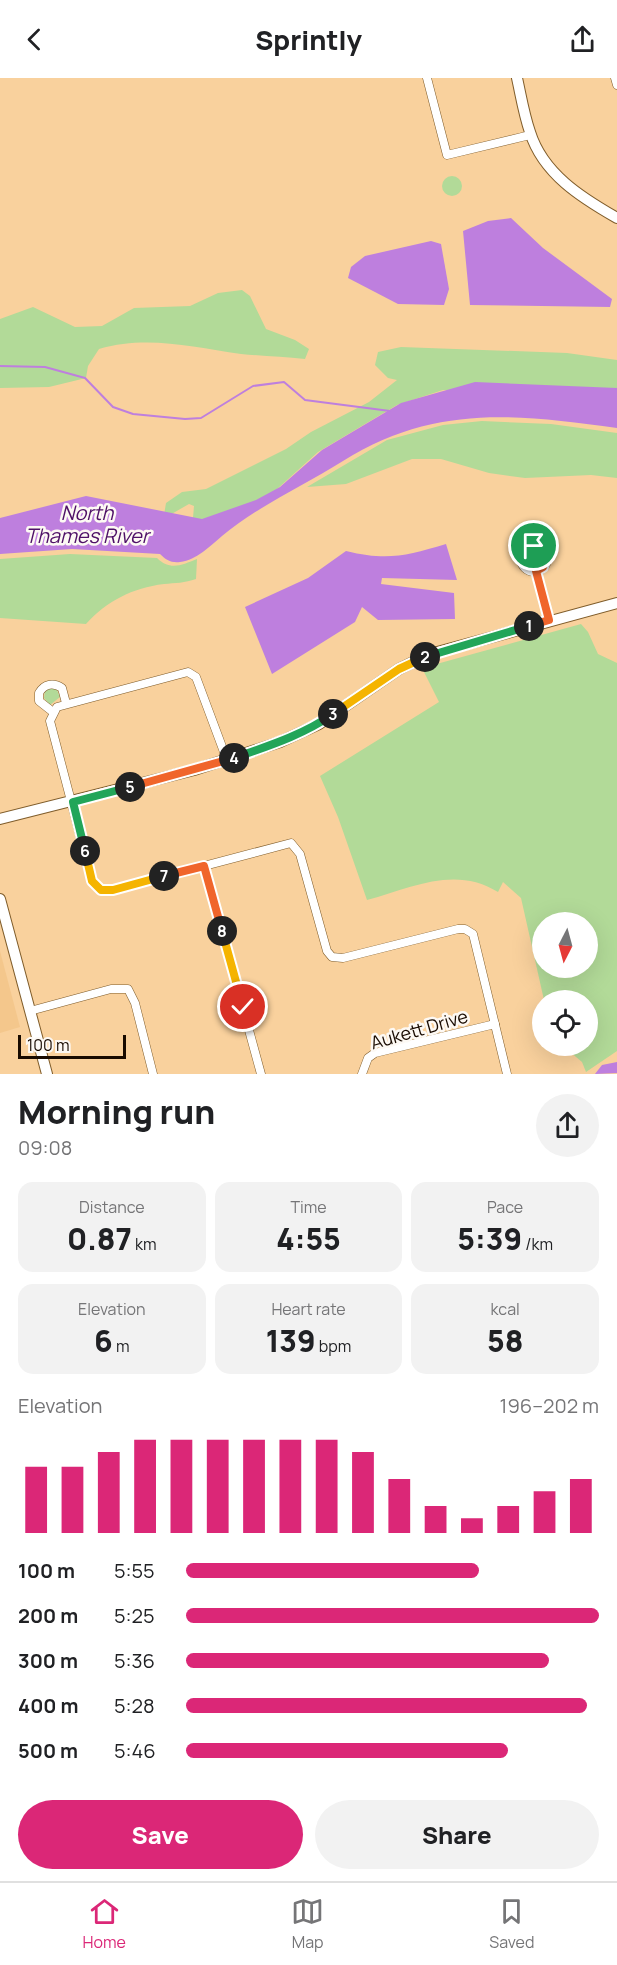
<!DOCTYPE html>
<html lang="en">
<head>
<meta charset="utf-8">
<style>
	:root { --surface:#fff; --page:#f2f2f2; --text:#202124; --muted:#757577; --line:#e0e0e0; --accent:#db2777 }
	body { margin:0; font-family:Manrope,sans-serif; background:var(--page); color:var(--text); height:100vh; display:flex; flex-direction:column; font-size:22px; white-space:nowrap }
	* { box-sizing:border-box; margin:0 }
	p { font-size:20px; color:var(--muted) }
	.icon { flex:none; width:33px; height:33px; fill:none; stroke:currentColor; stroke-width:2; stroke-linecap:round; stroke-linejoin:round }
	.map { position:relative; height:996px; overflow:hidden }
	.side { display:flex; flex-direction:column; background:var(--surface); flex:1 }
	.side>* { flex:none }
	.needle { width:39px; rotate:186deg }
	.tools { position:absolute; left:532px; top:834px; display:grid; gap:12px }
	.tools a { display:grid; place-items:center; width:66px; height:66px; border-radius:50%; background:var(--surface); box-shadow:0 6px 24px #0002; font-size:30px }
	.scale { position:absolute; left:18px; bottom:15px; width:108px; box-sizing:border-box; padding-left:6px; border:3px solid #190b00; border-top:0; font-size:16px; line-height:21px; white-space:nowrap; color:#190b00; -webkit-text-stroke:4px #fdf9f4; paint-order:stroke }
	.pin { position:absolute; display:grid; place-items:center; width:51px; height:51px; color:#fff; margin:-26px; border:3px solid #fff; border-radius:50%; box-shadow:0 2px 6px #0007 }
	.km { position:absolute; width:30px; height:30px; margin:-15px; border-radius:50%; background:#222; color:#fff; font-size:16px; line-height:30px; text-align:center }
	.round { display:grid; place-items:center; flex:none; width:63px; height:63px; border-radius:32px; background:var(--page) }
	.summary { display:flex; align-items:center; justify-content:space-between; height:102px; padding:0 18px }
	h1 { font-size:33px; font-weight:800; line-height:45px }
	.stats { display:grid; grid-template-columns:repeat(3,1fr); gap:9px; height:102px; padding:6px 18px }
	.stats div { display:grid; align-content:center; border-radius:15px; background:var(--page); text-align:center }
	.stats b { font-size:30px; font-weight:800 }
	.stats small { font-size:16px; font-weight:400 }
	.stats p { font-size:16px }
	.chart { height:168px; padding:12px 18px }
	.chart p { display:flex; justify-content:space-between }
	.chart svg { width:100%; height:108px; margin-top:6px; stroke:var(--accent); stroke-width:6 }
	.action { display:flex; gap:12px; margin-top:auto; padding:12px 18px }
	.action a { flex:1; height:69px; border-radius:36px; background:var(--accent); color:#fff; font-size:24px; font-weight:800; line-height:69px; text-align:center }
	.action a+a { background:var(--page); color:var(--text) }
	ul { padding:0 18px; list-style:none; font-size:20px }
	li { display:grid; grid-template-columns:96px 72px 1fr; align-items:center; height:45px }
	li i { height:15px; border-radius:8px; background:var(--accent) }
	header { display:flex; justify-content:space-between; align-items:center; height:78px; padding:0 18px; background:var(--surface); font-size:27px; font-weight:800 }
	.menu { display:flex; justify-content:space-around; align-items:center; height:84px; border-top:2px solid var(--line); background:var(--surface); font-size:16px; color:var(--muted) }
	.menu a { display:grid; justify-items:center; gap:3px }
	.menu .active { color:var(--accent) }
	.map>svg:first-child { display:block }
	.built { fill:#f4c78c }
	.green { fill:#b2da98; fill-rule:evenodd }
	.water { fill:#be7fde }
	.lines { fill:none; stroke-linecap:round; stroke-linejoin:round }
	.stream { stroke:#be7fde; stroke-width:2 }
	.minor-casing { stroke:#7f5c2a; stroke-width:9 }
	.tertiary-casing { stroke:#7f5c2a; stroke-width:12 }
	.minor { stroke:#fff; stroke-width:8 }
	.tertiary { stroke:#fff; stroke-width:10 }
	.split-1-casing { stroke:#fff; stroke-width:12 }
	.split-2-casing { stroke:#fff; stroke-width:12 }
	.split-3-casing { stroke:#fff; stroke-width:12 }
	.split-4-casing { stroke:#fff; stroke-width:12 }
	.split-5-casing { stroke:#fff; stroke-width:12 }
	.split-6-casing { stroke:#fff; stroke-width:12 }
	.split-7-casing { stroke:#fff; stroke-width:12 }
	.split-8-casing { stroke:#fff; stroke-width:12 }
	.split-9-casing { stroke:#fff; stroke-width:12 }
	.split-1 { stroke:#f0652b; stroke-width:8 }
	.split-2 { stroke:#22a559; stroke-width:8 }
	.split-3 { stroke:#f5b400; stroke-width:8 }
	.split-4 { stroke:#22a559; stroke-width:8 }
	.split-5 { stroke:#f0652b; stroke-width:8 }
	.split-6 { stroke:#22a559; stroke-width:8 }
	.split-7 { stroke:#f5b400; stroke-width:8 }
	.split-8 { stroke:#f0652b; stroke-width:8 }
	.split-9 { stroke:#f5b400; stroke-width:8 }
	.labels { text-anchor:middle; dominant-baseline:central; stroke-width:5; stroke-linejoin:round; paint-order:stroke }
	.street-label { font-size:18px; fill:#190b00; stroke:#fdf9f4 }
	.water-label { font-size:20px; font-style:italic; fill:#4e1067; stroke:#fdf9f4 }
</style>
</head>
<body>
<header><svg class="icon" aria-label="back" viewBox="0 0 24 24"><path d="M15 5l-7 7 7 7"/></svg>Sprintly<svg class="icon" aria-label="share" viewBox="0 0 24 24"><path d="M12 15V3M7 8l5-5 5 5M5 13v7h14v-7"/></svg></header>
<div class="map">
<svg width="617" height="996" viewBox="0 0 617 996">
	<rect width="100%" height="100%" fill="#f9d19d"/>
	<polygon class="built" points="0,873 20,949 0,955"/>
	<g class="green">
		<circle cx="452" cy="108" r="10"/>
		<path d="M242,212L250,218L266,251L295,262L309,271L305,281C284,279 262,278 241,276C192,269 147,257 99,271L88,288L86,300L49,309L0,310V241L33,229L75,249L102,248L134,230L190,228L218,215Z"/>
		<polygon points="401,269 567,275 617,282 617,312 443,312 397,327 318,374 276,412 253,425 200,443 193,440 194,428 189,426 168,438 164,437 166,425 182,414 206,411 286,371 311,354 369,324 397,302 388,300 375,287 378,274"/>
		<polygon points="482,343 551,346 617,355 617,400 591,397 525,400 489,395 441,381 412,381 346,406 307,409 387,362 443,347"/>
		<circle cx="534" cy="481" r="9"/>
		<path d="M70,476L157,480C170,493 182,487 197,481L196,501C185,505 175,505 164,506C132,510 107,523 86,546L0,540V481Z"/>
		<path d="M581,546L588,554L598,576L617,585V973L586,994L582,984L563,968H588V922H544L521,820L503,804L498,814C455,787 411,810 367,822L338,739L320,698L439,624L422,590ZM543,844H588V890H543Z"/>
		<polygon points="51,610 57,612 60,619 50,627 44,620 45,613"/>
	</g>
	<g class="water">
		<polygon points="511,140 543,170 612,221 610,229 470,227 463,153 488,143"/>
		<polygon points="431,163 441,166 449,211 444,227 398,226 348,200 351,189 365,178"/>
		<path d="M475,304L617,310V350C516,336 434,326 343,383C303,408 258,428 222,458C210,468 197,482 180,484C171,485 166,482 160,476L72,471L0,476V440L86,418L202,441L256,422L280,409L322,372L401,325Z"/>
		<path d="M446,466L457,502L382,500L381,506L454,515L455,541L378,542L362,529L355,544L272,596L245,529L308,500L346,473C387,483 406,478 446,466Z"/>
		<polygon points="617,984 617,995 595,996 602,987"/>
	</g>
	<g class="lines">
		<polyline class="stream" points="0,288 45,289 85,300 113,329 133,336 185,341 201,340 253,308 284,304 305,322 390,333"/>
		<g class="minor-casing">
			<g id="minor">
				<polyline points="427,0 447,77 530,57"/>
				<polyline points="615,0 617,7"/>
				<circle cx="534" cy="481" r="13"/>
				<polyline points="536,493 549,542"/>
				<path d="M53,634L39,623V615C44,606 53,604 62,610L66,625"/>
				<polyline points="227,682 196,599 188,594 57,629 50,643 92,803 101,812 113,812 291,765 300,776 327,873 332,879 343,880 458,851 465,851 473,856 507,996"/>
				<polyline points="204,788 261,996"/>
				<polyline points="30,933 111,911 128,911 135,925 153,996"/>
				<polyline points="362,996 368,980 375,975 495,946"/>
			</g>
		</g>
		<g class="tertiary-casing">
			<g id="tertiary">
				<path d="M517,0C521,18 524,37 530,54C543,96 582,120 617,140"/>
				<polyline points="0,741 194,692 280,664 319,646 399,591 430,576 617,525"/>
				<polyline points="0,821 47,996"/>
			</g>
		</g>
		<use href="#minor" class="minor"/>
		<use href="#tertiary" class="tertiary"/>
	</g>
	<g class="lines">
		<g class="split-1-casing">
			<polyline id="split-1" points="529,548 549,542 536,493 543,489 546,478 542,471 534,468"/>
		</g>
		<g class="split-2-casing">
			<polyline id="split-2" points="425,579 529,548"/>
		</g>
		<g class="split-3-casing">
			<polyline id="split-3" points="333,636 399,591 425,579"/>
		</g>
		<g class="split-4-casing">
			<path id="split-4" d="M234,680C268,668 303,657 333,636"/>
		</g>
		<g class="split-5-casing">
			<polyline id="split-5" points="130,709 234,680"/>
		</g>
		<g class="split-6-casing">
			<polyline id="split-6" points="85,773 73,724 130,709"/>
		</g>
		<g class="split-7-casing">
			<polyline id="split-7" points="85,773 92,803 101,812 113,812 164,798"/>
		</g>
		<g class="split-8-casing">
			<polyline id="split-8" points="164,798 204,788 222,853"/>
		</g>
		<g class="split-9-casing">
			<polyline id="split-9" points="222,853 243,929"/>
		</g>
		<use href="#split-1" class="split-1"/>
		<use href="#split-2" class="split-2"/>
		<use href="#split-3" class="split-3"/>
		<use href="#split-4" class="split-4"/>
		<use href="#split-5" class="split-5"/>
		<use href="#split-6" class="split-6"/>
		<use href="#split-7" class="split-7"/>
		<use href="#split-8" class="split-8"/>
		<use href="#split-9" class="split-9"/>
	</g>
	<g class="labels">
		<g class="street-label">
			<text transform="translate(419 951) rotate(-16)">Aukett Drive</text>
		</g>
		<g class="water-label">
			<text x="87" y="434">North<tspan x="87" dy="23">Thames River</tspan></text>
		</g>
	</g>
</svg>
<div class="tools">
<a><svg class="needle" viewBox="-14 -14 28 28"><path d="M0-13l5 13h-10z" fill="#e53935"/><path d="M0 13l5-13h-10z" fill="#757577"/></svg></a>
<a><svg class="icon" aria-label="locate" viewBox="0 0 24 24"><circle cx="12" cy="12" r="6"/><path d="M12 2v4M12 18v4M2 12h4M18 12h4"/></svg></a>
</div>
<div class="scale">100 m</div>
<div class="pin" style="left:534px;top:468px;background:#1e9e55"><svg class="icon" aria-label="arrive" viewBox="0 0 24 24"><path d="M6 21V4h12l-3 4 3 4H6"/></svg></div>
<div class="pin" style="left:243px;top:929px;background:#d93025"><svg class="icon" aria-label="check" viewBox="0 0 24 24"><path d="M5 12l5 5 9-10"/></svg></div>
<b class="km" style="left:529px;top:548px">1</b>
<b class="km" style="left:425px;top:579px">2</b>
<b class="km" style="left:333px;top:636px">3</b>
<b class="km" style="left:234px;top:680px">4</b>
<b class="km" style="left:130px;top:709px">5</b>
<b class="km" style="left:85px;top:773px">6</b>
<b class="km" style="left:164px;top:798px">7</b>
<b class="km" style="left:222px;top:853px">8</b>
</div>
<section class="side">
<div class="summary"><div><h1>Morning run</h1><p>09:08</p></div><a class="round"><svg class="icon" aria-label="share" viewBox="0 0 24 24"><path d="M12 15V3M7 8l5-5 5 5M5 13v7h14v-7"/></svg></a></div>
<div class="stats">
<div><p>Distance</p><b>0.87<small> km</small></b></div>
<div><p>Time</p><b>4:55</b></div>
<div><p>Pace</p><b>5:39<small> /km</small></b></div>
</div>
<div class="stats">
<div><p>Elevation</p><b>6<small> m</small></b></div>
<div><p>Heart rate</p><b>139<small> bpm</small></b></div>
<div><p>kcal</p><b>58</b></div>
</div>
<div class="chart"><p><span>Elevation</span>196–202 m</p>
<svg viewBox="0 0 160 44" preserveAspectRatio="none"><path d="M5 44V17M15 44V17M25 44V11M35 44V6M45 44V6M55 44V6M65 44V6M75 44V6M85 44V6M95 44V11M105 44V22M115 44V33M125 44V38M135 44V33M145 44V27M155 44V22"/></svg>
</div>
<ul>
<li><b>100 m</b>5:55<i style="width:71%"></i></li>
<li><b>200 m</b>5:25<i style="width:100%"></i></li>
<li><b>300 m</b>5:36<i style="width:88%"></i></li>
<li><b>400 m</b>5:28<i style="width:97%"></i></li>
<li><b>500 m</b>5:46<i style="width:78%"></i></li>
</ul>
<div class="action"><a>Save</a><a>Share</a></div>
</section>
<nav class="menu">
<a class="active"><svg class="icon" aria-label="home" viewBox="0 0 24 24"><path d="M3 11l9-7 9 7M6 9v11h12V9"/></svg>Home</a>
<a><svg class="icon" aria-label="map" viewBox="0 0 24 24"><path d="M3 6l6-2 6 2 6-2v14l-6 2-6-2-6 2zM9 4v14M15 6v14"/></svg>Map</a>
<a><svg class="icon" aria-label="saved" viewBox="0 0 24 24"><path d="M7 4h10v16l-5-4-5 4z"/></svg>Saved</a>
</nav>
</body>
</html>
